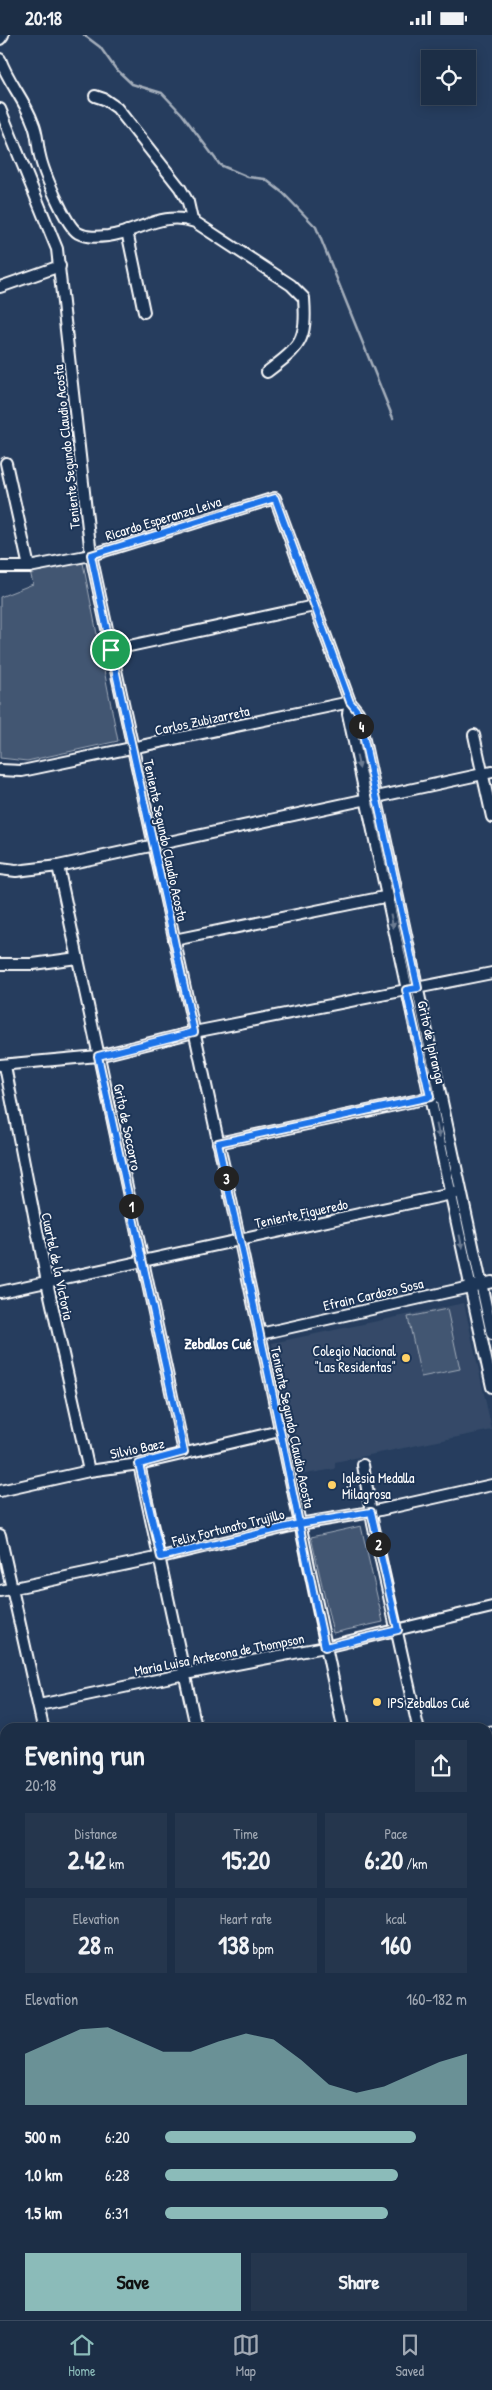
<!DOCTYPE html>
<html lang="en">
<head>
<meta charset="utf-8">
<style>
	:root { --surface:#1c2e46; --page:#25364d; --text:#f1f3f6; --muted:#a0a8b3; --line:#3a4a5f; --accent:#8bbbb9 }
	body { margin:0; font-family:"Patrick Hand",sans-serif; background:var(--page); color:var(--text); height:100vh; display:flex; flex-direction:column; font-size:19px; white-space:nowrap }
	* { box-sizing:border-box; margin:0 }
	p { font-size:16px; color:var(--muted) }
	.icon { flex:none; width:28px; height:28px; fill:none; stroke:currentColor; stroke-width:2; stroke-linecap:round; stroke-linejoin:round }
	.map { position:relative; flex:1; overflow:hidden }
	.panel { position:absolute; left:0px; top:1688px; width:492px; height:598px; display:flex; flex-direction:column; background:var(--surface); border-radius:15px 15px 0 0; box-shadow:0 2px 12px #0003,0 0 0 1px var(--line) }
	.panel>* { flex:none }
	.buttons { position:absolute; left:421px; top:15px; display:grid; gap:10px }
	.buttons a { display:grid; place-items:center; width:55px; height:55px; border-radius:0px; background:var(--surface); box-shadow:0 2px 12px #0003,0 0 0 1px var(--line); font-size:25px }
	.pin { position:absolute; display:grid; place-items:center; width:42px; height:42px; color:#fff; margin:-21px; border:2px solid #fff; border-radius:50%; box-shadow:0 1px 5px #0007 }
	.km { position:absolute; width:25px; height:25px; margin:-12px; border-radius:50%; background:#222; color:#fff; font-size:14px; line-height:25px; text-align:center }
	.round { display:grid; place-items:center; flex:none; width:52px; height:52px; border-radius:0px; background:var(--page) }
	.overview { display:flex; align-items:center; justify-content:space-between; height:85px; padding:0 25px }
	h1 { font-size:28px; font-weight:800; line-height:38px }
	.stats { display:grid; grid-template-columns:repeat(3,1fr); gap:8px; height:85px; padding:5px 25px }
	.stats div { display:grid; align-content:center; border-radius:0px; background:var(--page); text-align:center }
	.stats b { font-size:25px; font-weight:800 }
	.stats small { font-size:14px; font-weight:400 }
	.stats p { font-size:14px }
	.chart { height:140px; padding:10px 25px }
	.chart p { display:flex; justify-content:space-between }
	.chart svg { width:100%; height:90px; margin-top:5px; fill:var(--accent); opacity:.7 }
	.button { display:flex; gap:10px; margin-top:auto; padding:10px 25px }
	.button a { flex:1; height:58px; border-radius:0px; background:var(--accent); color:#111; font-size:20px; font-weight:800; line-height:58px; text-align:center }
	.button a+a { background:var(--page); color:var(--text) }
	ul { padding:0 25px; list-style:none; font-size:16px }
	li { display:grid; grid-template-columns:80px 60px 1fr; align-items:center; height:38px }
	li i { height:12px; border-radius:6px; background:var(--accent) }
	.status { display:flex; justify-content:space-between; align-items:center; height:35px; padding:0 25px; background:var(--surface); direction:ltr }
	.status svg { height:14px; fill:currentColor }
	.menu { display:flex; justify-content:space-around; align-items:center; height:70px; border-top:1px solid var(--line); background:var(--surface); font-size:14px; color:var(--muted) }
	.menu a { display:grid; justify-items:center; gap:2px }
	.menu .on { color:var(--accent) }
	.map>svg:first-child { display:block }
	.built { fill:#344a68 }
	.green { fill:#425672; stroke:#a0aab8 }
	.lines { fill:none; stroke-linecap:round; stroke-linejoin:round }
	.stream { stroke:#a4aebb; stroke-width:2.5 }
	.street-casing { stroke:#fff; stroke-width:14 }
	.secondary-casing { stroke:#fff; stroke-width:19 }
	.street { stroke:#1d3557; stroke-width:10 }
	.secondary { stroke:#1d3557; stroke-width:15 }
	.oneway { fill:#6c7c92 }
	.route-casing { stroke:#fff; stroke-width:10 }
	.route { stroke:#1a73e8; stroke-width:6 }
	.poi-dot { fill:#ffd166; stroke:#1d3557; stroke-width:2 }
	.labels { text-anchor:middle; dominant-baseline:central; stroke-width:4; stroke-linejoin:round; paint-order:stroke }
	.street-label { font-size:14px; fill:#fff; stroke:#1d3557 }
	.poi-label { font-size:14px; fill:#fff; stroke:#1d3557; text-anchor:start }
	.neighbourhood-label { font-size:15px; font-weight:bold; fill:#fff; stroke:#1d3557 }
</style>
</head>
<body>
<div class="status"><b>20:18</b><svg viewBox="0 0 49 12"><path d="M0 12V9h3v3zM5 12V6h3v6zM10 12V3h3v9zM15 12V0h3v12zM26 1h20v11H26zM47 4h2v5h-2z"/></svg></div>
<div class="map">
<svg width="492" height="2285" viewBox="0 0 492 2285">
	<rect width="100%" height="100%" fill="#263d5e"/>
	<filter id="ink" filterUnits="userSpaceOnUse"><feTurbulence type="fractalNoise" baseFrequency=".02" numOctaves="2"/><feDisplacementMap in="SourceGraphic" scale="10" xChannelSelector="R" yChannelSelector="G"/><feConvolveMatrix kernelMatrix="1 2 1 2 8 2 1 2 1" color-interpolation-filters="sRGB"/></filter>
	<g filter="url(#ink)">
		<g class="built">
			<polygon points="464,1268 492,1395 335,1427 335,1434 299,1440 272,1308"/>
			<polygon points="492,1823 492,2285 237,2285 233,2280 488,2280 488,1825"/>
		</g>
		<g class="green">
			<polygon points="83,528 118,706 27,726 0,723 0,562 33,549 30,536"/>
			<polygon points="447,1274 460,1334 421,1342 408,1282"/>
			<polygon points="361,1491 383,1587 333,1598 311,1502"/>
		</g>
		<g class="lines">
			<g class="stream">
				<polyline points="84,0 100,12 115,33 132,49 162,58 182,79 220,130 248,142 265,144 283,158 316,192 393,383"/>
				<polyline points="488,1976 492,1973"/>
				<polyline points="488,2092 492,2097"/>
			</g>
			<g class="street-casing">
				<g id="street">
					<polyline points="0,4 3,0"/>
					<path d="M0,24C8,47 25,65 33,88C38,99 37,110 40,121C43,136 66,191 78,198C87,203 98,202 108,201C140,197 162,175 195,187L291,250L304,263C307,306 301,311 267,337"/>
					<polyline points="95,61 104,64 117,73 180,153 188,167 192,185"/>
					<polyline points="0,74 57,214 91,520 260,1299 343,1692"/>
					<polyline points="127,196 144,277"/>
					<polyline points="0,252 60,231"/>
					<polyline points="6,428 29,532"/>
					<polyline points="0,532 29,532 91,520 275,463 350,667 358,677 492,1299"/>
					<polyline points="111,615 314,571"/>
					<polyline points="350,667 348,679 492,1352"/>
					<polyline points="474,700 492,782"/>
					<polyline points="0,735 22,736 350,667"/>
					<polyline points="58,831 184,1417"/>
					<polyline points="0,834 16,836 58,831 492,737"/>
					<polyline points="174,905 394,860"/>
					<polyline points="0,929 33,929 77,923"/>
					<polyline points="0,1030 98,1021 194,997 492,938"/>
					<polyline points="5,1031 47,1247 89,1436"/>
					<polyline points="218,1108 437,1061"/>
					<polyline points="0,1257 456,1158"/>
					<polyline points="260,1299 492,1247"/>
					<polyline points="139,1429 196,1692"/>
					<polyline points="363,1430 373,1489 418,1692"/>
					<polyline points="0,1456 89,1436 139,1429 280,1396"/>
					<polyline points="0,1500 43,1692"/>
					<polyline points="0,1556 161,1522 299,1489 371,1477 492,1450"/>
					<polyline points="39,1670 185,1639 325,1612 492,1572"/>
					<polyline points="0,1780 5,1776"/>
					<polyline points="488,1821 492,1818"/>
					<polyline points="0,2006 5,2013"/>
					<polyline points="0,2039 5,2033"/>
					<polyline points="220,2280 224,2285"/>
					<polyline points="54,2285 57,2280"/>
				</g>
			</g>
			<g class="secondary-casing">
				<g id="secondary">
					<polyline points="488,1700 492,1699"/>
					<polyline points="0,1742 5,1748"/>
					<polyline points="0,1763 5,1769"/>
					<polyline points="0,1965 5,1962"/>
				</g>
			</g>
			<use href="#street" class="street"/>
			<use href="#secondary" class="secondary"/>
		</g>
		<defs><path id="oneway-solid" d="M-6-.8H1V-3.2L6.5 0L1 3.2V.8H-6Z" transform="scale(1.25)"/></defs>
		<g class="oneway">
			<use href="#oneway-solid" transform="translate(358 727) rotate(78)"/>
			<use href="#oneway-solid" transform="translate(392 886) rotate(78)"/>
			<use href="#oneway-solid" transform="translate(438 1096) rotate(78)"/>
			<use href="#oneway-solid" transform="translate(461 1207) rotate(78)"/>
		</g>
	</g>
	<g class="lines" filter="url(#ink)">
		<g class="route-casing">
			<path id="route" d="M111,615L194,997L98,1021L184,1417L139,1429L161,1522L299,1489L371,1477L398,1595L325,1612C302,1508 283,1404 260,1300C247,1236 232,1172 218,1108L430,1062L406,955L418,953L358,677L350,667L275,463L91,520L111,615"/>
		</g>
		<use href="#route" class="route"/>
	</g>
	<g class="poi-dot">
		<circle cx="406" cy="1323" r="5"/>
		<circle cx="332" cy="1450" r="5"/>
		<circle cx="377" cy="1667" r="5"/>
	</g>
	<g class="labels">
		<g class="street-label">
			<text transform="translate(66 412) rotate(-96)">Teniente Segundo Claudio Acosta</text>
			<text transform="translate(163 483) rotate(-17)">Ricardo Esperanza Leiva</text>
			<text transform="translate(202 685) rotate(-12)">Carlos Zubizarreta</text>
			<text transform="translate(166 805) rotate(78)">Teniente Segundo Claudio Acosta</text>
			<text transform="translate(432 1007) rotate(77)">Grito de Ipiranga</text>
			<text transform="translate(128 1092) rotate(78)">Grito de Soccorro</text>
			<text transform="translate(301 1178) rotate(-12)">Teniente Figueredo</text>
			<text transform="translate(58 1231) rotate(78)">Cuartel de la Victoria</text>
			<text transform="translate(373 1259) rotate(-13)">Efrain Cardozo Sosa</text>
			<text transform="translate(293 1392) rotate(78)">Teniente Segundo Claudio Acosta</text>
			<text transform="translate(137 1413) rotate(-12)">Silvio Baez</text>
			<text transform="translate(228 1492) rotate(-14)">Felix Fortunato Trujillo</text>
			<text transform="translate(219 1619) rotate(-11)">Maria Luisa Artecona de Thompson</text>
		</g>
		<g class="poi-label">
			<text x="396" y="1315" text-anchor="end">Colegio Nacional<tspan x="396" dy="16">"Las Residentas"</tspan></text>
			<text x="342" y="1442">Iglesia Medalla<tspan x="342" dy="16">Milagrosa</tspan></text>
			<text x="387" y="1667">IPS Zeballos Cué</text>
		</g>
		<g class="neighbourhood-label">
			<text x="218" y="1308">Zeballos Cué</text>
		</g>
	</g>
</svg>
<div class="buttons">
<a><svg class="icon" aria-label="locate" viewBox="0 0 24 24"><circle cx="12" cy="12" r="6"/><path d="M12 2v4M12 18v4M2 12h4M18 12h4"/></svg></a>
</div>
<div class="pin" style="left:111px;top:615px;background:#1e9e55"><svg class="icon" aria-label="arrive" viewBox="0 0 24 24"><path d="M6 21V4h12l-3 4 3 4H6"/></svg></div>
<b class="km" style="left:131px;top:1171px">1</b>
<b class="km" style="left:378px;top:1509px">2</b>
<b class="km" style="left:226px;top:1143px">3</b>
<b class="km" style="left:361px;top:691px">4</b>
<section class="panel">
<div class="overview"><div><h1>Evening run</h1><p>20:18</p></div><a class="round"><svg class="icon" aria-label="share" viewBox="0 0 24 24"><path d="M12 15V3M7 8l5-5 5 5M5 13v7h14v-7"/></svg></a></div>
<div class="stats">
<div><p>Distance</p><b>2.42<small> km</small></b></div>
<div><p>Time</p><b>15:20</b></div>
<div><p>Pace</p><b>6:20<small> /km</small></b></div>
</div>
<div class="stats">
<div><p>Elevation</p><b>28<small> m</small></b></div>
<div><p>Heart rate</p><b>138<small> bpm</small></b></div>
<div><p>kcal</p><b>160</b></div>
</div>
<div class="chart"><p><span>Elevation</span>160–182 m</p>
<svg viewBox="0 0 160 44" preserveAspectRatio="none"><path d="M0 44V19L10 13L20 7L30 6L40 12L50 18L60 18L70 13L80 9L90 12L100 22L110 34L120 38L130 35L140 29L150 23L160 19V44z"/></svg>
</div>
<ul>
<li><b>500 m</b>6:20<i style="width:83%"></i></li>
<li><b>1.0 km</b>6:28<i style="width:77%"></i></li>
<li><b>1.5 km</b>6:31<i style="width:74%"></i></li>
</ul>
<div class="button"><a>Save</a><a>Share</a></div>
</section>
</div>
<nav class="menu">
<a class="on"><svg class="icon" aria-label="home" viewBox="0 0 24 24"><path d="M3 11l9-7 9 7M6 9v11h12V9"/></svg>Home</a>
<a><svg class="icon" aria-label="map" viewBox="0 0 24 24"><path d="M3 6l6-2 6 2 6-2v14l-6 2-6-2-6 2zM9 4v14M15 6v14"/></svg>Map</a>
<a><svg class="icon" aria-label="saved" viewBox="0 0 24 24"><path d="M7 4h10v16l-5-4-5 4z"/></svg>Saved</a>
</nav>
</body>
</html>
